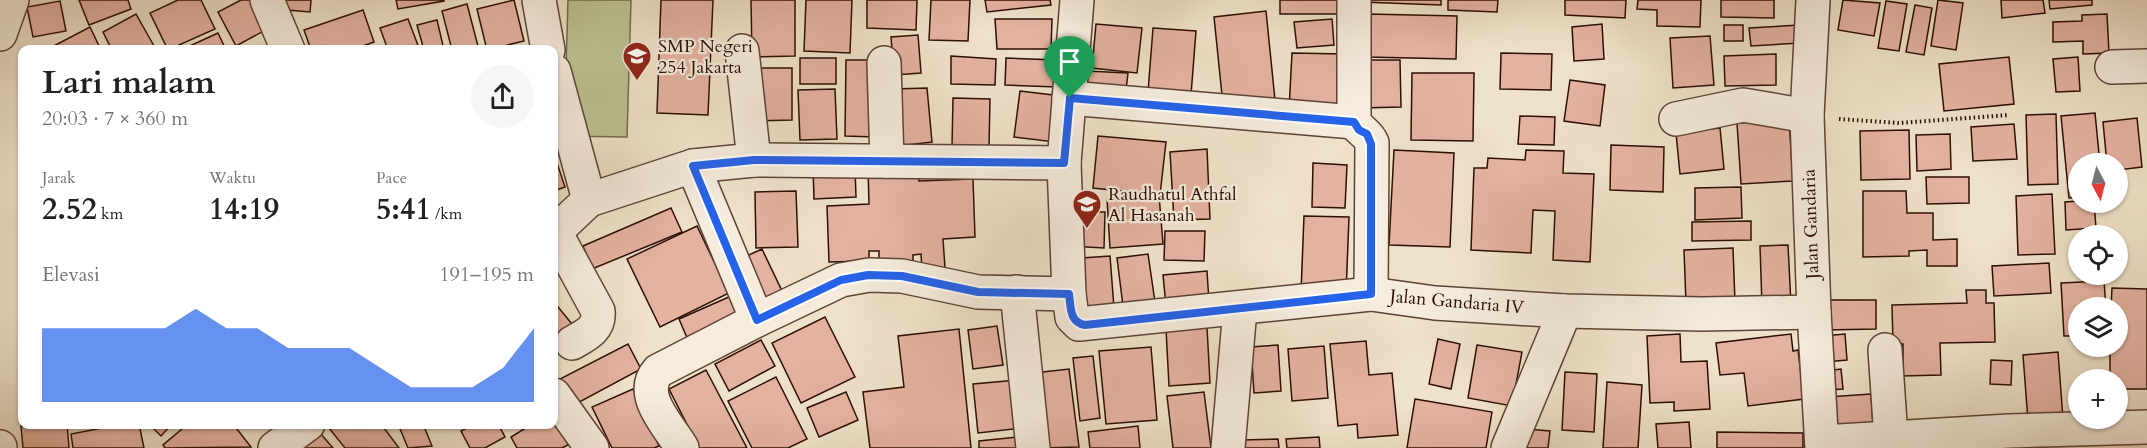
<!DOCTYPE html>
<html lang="id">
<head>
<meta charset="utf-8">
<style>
	:root { --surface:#fff; --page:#f6f6f6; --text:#202124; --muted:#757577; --accent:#2563eb }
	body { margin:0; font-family:Cardo,serif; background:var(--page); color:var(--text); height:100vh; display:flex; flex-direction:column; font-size:22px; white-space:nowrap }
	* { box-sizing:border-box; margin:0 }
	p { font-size:20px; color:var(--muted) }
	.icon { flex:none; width:33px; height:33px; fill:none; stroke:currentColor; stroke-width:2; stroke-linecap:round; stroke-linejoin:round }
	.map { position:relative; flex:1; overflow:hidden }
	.details { position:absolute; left:18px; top:45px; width:540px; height:384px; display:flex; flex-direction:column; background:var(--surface); border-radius:12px; box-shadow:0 2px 4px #0004 }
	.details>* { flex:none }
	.needle { width:39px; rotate:173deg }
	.tools { position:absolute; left:2068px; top:153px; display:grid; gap:12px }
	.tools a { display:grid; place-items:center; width:60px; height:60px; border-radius:50%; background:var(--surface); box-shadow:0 2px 4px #0004; font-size:30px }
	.pin { position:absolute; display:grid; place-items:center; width:51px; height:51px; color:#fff; margin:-62px -26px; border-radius:50% 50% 50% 0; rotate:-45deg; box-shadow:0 0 6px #0007 }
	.pin .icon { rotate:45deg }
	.round { display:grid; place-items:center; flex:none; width:63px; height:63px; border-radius:32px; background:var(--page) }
	.headline { display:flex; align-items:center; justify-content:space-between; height:102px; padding:0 24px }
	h1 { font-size:33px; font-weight:800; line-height:45px }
	.stats { display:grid; grid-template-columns:repeat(3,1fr); gap:9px; height:102px; padding:6px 24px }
	.stats div { display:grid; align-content:center }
	.stats b { font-size:30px; font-weight:800 }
	.stats small { font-size:16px; font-weight:400 }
	.stats p { font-size:16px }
	.chart { height:168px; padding:12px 24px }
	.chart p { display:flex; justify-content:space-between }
	.chart svg { width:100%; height:108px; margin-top:6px; fill:var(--accent); opacity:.7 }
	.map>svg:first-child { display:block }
	.green { fill:#bdc294; stroke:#75684c; stroke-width:1.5 }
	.building { fill:#e4b2a1; stroke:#2d0e03; stroke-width:1.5 }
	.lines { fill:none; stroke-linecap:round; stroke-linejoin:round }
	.street-casing { stroke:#5e4335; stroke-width:36 }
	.path { stroke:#2d0e03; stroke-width:4; stroke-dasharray:1.5 3; stroke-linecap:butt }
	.street { stroke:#f5ecdd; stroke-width:33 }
	.route-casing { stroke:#fff; stroke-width:12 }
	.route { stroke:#2563eb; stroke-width:8 }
	.labels { text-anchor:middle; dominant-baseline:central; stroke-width:4.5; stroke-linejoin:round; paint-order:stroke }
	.poi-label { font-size:18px; fill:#2d0e03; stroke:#f5ecdd; text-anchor:start }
	.street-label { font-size:18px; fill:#2d0e03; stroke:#f5ecdd }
</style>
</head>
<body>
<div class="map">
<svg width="2147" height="448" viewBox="0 0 2147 448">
	<rect width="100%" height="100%" fill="#efe2ca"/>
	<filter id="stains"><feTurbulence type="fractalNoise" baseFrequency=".00333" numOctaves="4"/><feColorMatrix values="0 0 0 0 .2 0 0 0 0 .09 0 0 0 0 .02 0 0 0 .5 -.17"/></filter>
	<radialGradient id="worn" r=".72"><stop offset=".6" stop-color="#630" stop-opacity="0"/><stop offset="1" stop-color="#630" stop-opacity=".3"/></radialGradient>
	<polygon class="green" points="568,0 631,0 627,137 564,136"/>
	<g class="building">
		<polygon points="79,0 128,0 131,9 89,25"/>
		<polygon points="178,0 201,0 215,29 168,50 150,13"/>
		<polygon points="241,0 259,0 273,26 236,46 218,12"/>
		<polygon points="277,0 311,0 310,12 276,9"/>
		<polygon points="396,0 444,0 444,1 398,9"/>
		<polygon points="514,0 524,41 487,50 477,9"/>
		<polygon points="661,0 713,0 708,115 657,113"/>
		<polygon points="751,0 795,0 795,56 752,57"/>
		<polygon points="806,0 852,0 850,53 804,51"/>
		<polygon points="867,0 917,0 916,30 867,28"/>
		<polygon points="931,0 970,0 968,41 929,40"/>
		<polygon points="985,0 1050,0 1051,5 987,12"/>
		<rect x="1280" y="0" width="58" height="14"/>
		<polygon points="1361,0 1441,0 1441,5 1361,2"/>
		<polygon points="1448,0 1498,0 1497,12 1448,10"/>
		<polygon points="1565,0 1626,0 1625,18 1565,15"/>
		<polygon points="1638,0 1701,0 1700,27 1657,26 1657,10 1637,9"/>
		<polygon points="1721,0 1774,0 1774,18 1721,17"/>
		<polygon points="1843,0 1880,3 1874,36 1838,30"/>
		<polygon points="1938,0 1963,3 1956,50 1931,46"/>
		<polygon points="2001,0 2043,0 2045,13 2002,18"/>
		<polygon points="2049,0 2092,0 2092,5 2050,9"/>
		<polygon points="60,1 66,31 33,37 27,7"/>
		<polygon points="1886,1 1907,4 1899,51 1878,48"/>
		<polygon points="467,4 479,50 452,50 442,11"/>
		<polygon points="1915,5 1932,8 1924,55 1906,52"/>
		<polygon points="363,10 374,42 352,50 311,50 304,30"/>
		<polygon points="1266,11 1275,100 1223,105 1214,17"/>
		<polygon points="136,14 154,46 148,50 112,50 103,32"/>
		<polygon points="1368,14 1457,16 1456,59 1367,57"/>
		<polygon points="2107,14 2109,53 2083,54 2083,41 2053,42 2053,22 2082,21 2082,15"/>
		<polygon points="408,19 419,48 388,50 380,28"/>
		<polygon points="995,19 1052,19 1051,49 997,49"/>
		<polygon points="1332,19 1334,45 1297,48 1294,22"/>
		<polygon points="437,20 444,50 424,50 417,25"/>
		<polygon points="1096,24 1142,28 1137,73 1092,68"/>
		<polygon points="1602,24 1604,59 1574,61 1572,27"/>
		<rect x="1724" y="25" width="19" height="16"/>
		<polygon points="1799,25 1800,43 1751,46 1749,28"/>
		<polygon points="90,27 101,50 46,50"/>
		<polygon points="1153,28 1196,31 1191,95 1148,92"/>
		<polygon points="218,33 226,50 181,50"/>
		<polygon points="918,35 921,73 894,75 891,37"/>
		<polygon points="1710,36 1714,85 1673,88 1670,38"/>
		<polygon points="1292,53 1344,54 1343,111 1289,110"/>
		<polygon points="1501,53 1552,54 1551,90 1500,89"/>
		<polygon points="1776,54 1776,85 1725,86 1724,56"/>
		<polygon points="951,56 996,59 995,85 951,84"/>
		<polygon points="2009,57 2014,104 1944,111 1939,64"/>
		<polygon points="2078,57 2080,91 2056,92 2053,59"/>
		<rect x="800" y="58" width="36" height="26"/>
		<polygon points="1006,58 1057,60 1057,87 1005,85"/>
		<polygon points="846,60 877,60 876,137 845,136"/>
		<polygon points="1360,60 1400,60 1401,107 1361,108"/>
		<polygon points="750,68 792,68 792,120 750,121"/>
		<polygon points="1086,71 1128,73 1126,90 1087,90"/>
		<polygon points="1412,73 1474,73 1473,141 1411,140"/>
		<polygon points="1570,80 1605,85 1600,126 1564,121"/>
		<polygon points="927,88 932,142 898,146 893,89"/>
		<polygon points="835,89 837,139 800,140 798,90"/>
		<polygon points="1020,91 1061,96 1055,142 1014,137"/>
		<polygon points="953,98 990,99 989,147 952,146"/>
		<polygon points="2095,113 2100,164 2079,164 2079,197 2069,198 2061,116"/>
		<polygon points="2056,114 2058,184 2028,185 2026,115"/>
		<polygon points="1520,116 1555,117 1554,145 1518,144"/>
		<polygon points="2137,118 2142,167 2118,170 2118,164 2107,164 2103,122"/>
		<polygon points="1789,120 1793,181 1741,184 1737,123"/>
		<polygon points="2014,124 2017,159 1973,161 1971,127"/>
		<polygon points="1720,128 1724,169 1680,174 1676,133"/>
		<polygon points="1909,130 1910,179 1861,180 1860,131"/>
		<polygon points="1950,134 1951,169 1917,171 1916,135"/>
		<polygon points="1098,136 1166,142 1160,195 1093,188"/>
		<polygon points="1611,145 1664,147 1663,192 1610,190"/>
		<polygon points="1207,149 1210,219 1174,220 1170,152"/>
		<polygon points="1394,150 1454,153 1450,247 1389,245"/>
		<polygon points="1526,150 1564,151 1563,173 1594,174 1590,262 1553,260 1555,211 1533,210 1531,253 1471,250 1474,168 1487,168 1488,158 1525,160"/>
		<polygon points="554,154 565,187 554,191"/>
		<polygon points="1313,163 1347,165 1345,208 1312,207"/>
		<polygon points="855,167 856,197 814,199 813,168"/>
		<polygon points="919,167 919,181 973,179 975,237 943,239 945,268 922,269 921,254 913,255 913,262 879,264 879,251 869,251 869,261 829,262 827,206 869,204 868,169"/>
		<polygon points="1926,177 1969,177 1969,203 1927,204"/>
		<polygon points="1741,187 1742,218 1695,220 1695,188"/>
		<polygon points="796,191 798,247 756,248 755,192"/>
		<polygon points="1863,191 1906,191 1907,213 1933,213 1933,240 1957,239 1957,266 1927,266 1927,250 1909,251 1909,256 1863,257"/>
		<polygon points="1071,192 1095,193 1094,212 1105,212 1104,248 1070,246"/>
		<polygon points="2052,194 2055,254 2018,255 2016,196"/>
		<polygon points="1159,195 1163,244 1110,248 1107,199"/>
		<polygon points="2079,201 2094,202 2096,228 2066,230 2065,202"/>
		<polygon points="671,208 682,232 592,269 583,246"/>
		<polygon points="1304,216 1349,217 1346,294 1301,292"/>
		<polygon points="1751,221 1751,240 1692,241 1692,222"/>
		<polygon points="697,226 729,293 660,327 627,259"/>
		<polygon points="1165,231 1205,231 1204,261 1164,260"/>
		<polygon points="1788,245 1791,305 1762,306 1760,246"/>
		<polygon points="1733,248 1735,302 1686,303 1684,250"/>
		<polygon points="762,249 782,291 760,302 740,259"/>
		<polygon points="1148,254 1155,302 1123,306 1117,258"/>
		<polygon points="1110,256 1114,308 1085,310 1082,258"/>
		<polygon points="2049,263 2051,293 1994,296 1992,266"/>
		<polygon points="1207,271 1209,302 1166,306 1163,275"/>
		<polygon points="2104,281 2106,308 2079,308 2079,336 2064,336 2061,283"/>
		<polygon points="2112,288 2147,289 2147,389 2118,389 2118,380 2110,380 2110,346 2118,346 2118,308 2111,308"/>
		<polygon points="1966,290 1986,290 1986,303 1994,303 1995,342 1940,343 1941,375 1903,376 1903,344 1893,344 1892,305 1967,303"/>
		<polygon points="731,296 744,324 691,347 679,319"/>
		<polygon points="1824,300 1876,300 1876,329 1824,330"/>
		<polygon points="554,302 576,329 554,348"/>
		<polygon points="825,317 855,377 801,403 772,343"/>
		<polygon points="997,326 1003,365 973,369 968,330"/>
		<polygon points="1207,327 1210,383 1169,386 1166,329"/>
		<polygon points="959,329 971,448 870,448 863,392 904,387 898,336"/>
		<polygon points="1680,334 1681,362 1707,361 1710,409 1674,411 1674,402 1650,403 1647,336"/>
		<polygon points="1791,334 1793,351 1798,350 1804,399 1748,406 1744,373 1720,375 1716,343"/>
		<polygon points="1845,334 1847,360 1825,362 1823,336"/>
		<polygon points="1438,339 1460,344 1451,389 1429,384"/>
		<polygon points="761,340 775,366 729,391 715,364"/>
		<polygon points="1366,341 1369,375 1392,373 1398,435 1358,438 1357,424 1338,426 1330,344"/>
		<polygon points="628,344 641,369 572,406 558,380"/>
		<polygon points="1278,345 1281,391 1254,393 1251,347"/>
		<polygon points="1477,345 1522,352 1512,406 1468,398"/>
		<polygon points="1324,346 1328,398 1292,401 1288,349"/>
		<polygon points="1151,347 1157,420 1106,424 1099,351"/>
		<polygon points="2058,352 2063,419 2028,421 2023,355"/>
		<polygon points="1093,356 1100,418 1080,421 1073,358"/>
		<polygon points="1991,360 2012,361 2011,385 1990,384"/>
		<polygon points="1069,369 1079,447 1043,448 1034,373"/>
		<polygon points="1841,369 1843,389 1828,390 1826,371"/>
		<polygon points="706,370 747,448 699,448 669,389"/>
		<polygon points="1565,372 1597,374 1594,432 1562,430"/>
		<polygon points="776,377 807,439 788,448 752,448 728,401"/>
		<polygon points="1019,380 1023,428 978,433 973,384"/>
		<polygon points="1607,382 1642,385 1638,448 1603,448"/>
		<polygon points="633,389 659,446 654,448 612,448 592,407"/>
		<polygon points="846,392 858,420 819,437 807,408"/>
		<polygon points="1204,392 1211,448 1173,448 1167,396"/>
		<polygon points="1871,394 1873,425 1830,427 1828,397"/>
		<polygon points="1415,399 1492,412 1486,448 1407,448"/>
		<polygon points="554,413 579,439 562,448 517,448 511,437 532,424 554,424"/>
		<polygon points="1689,422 1691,448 1658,448 1656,424"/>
		<polygon points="33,424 67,424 69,448 23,448 21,426"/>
		<polygon points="123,424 139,424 144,448 73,448 71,434"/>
		<polygon points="149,424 172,424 161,436"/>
		<polygon points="188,424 233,424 251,447 165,448 163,445"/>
		<polygon points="333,424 381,424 399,448 345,448 329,428"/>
		<polygon points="398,424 423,424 432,446 408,448"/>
		<polygon points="475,424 498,424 505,437 485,448 470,448 461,431"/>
		<polygon points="1138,426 1140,448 1090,448 1088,432"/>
		<polygon points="1526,429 1550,431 1548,448 1525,448"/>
		<polygon points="1717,432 1803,433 1803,448 1717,448"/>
		<polygon points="320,433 333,448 302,448"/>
		<polygon points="1018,437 1019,448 979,448 979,441"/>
		<polygon points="1319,437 1320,448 1287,448 1286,439"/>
		<polygon points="1278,439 1279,448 1242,448 1242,440"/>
	</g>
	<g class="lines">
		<g class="street-casing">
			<g id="street">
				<polyline points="267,0 288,50"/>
				<polyline points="539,0 548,50"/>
				<polyline points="1077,0 1064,163 1069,294 1072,317 1079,324 1371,294 1435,303 1565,311 1702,314 1814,312"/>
				<path d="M1354,0V122C1360,131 1368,133 1372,143L1371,294"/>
				<polyline points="1813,0 1807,116 1814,312 1822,448"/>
				<polyline points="0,34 12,0"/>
				<polyline points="742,51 754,160"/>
				<polyline points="884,63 887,161"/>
				<polyline points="2112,67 2147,66"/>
				<polyline points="554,71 589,200"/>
				<polyline points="1069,98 1354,122"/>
				<polyline points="1676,119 1743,105 1807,116"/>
				<polyline points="693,166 757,320"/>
				<path d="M555,232L598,311C600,329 586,335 572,343"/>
				<polyline points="554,233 589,200 693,166 754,160 1064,163"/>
				<polyline points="1017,292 1033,448"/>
				<polyline points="1885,350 1891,438"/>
				<polyline points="554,395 592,448"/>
				<polyline points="1822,442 2009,431 2147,427"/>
				<polyline points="0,447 0,448"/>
				<polyline points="275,448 308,424"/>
				<path d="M682,448C670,427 637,395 658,371L757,320L841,280L869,275L902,276L978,292L1069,294"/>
				<polyline points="1228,448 1240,309"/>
				<polyline points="1508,448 1565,311"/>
			</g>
		</g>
		<polyline class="path" points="1839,119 1899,123 2009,115"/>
		<use href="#street" class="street"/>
	</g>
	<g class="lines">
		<g class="route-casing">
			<path id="route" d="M1070,98L1354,122L1359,130L1367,134L1371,144V294L1085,325C1069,322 1071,307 1069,294L978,292L902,276L868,275L841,280L757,320L693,166L754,160L1064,163Z"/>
		</g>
		<use href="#route" class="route"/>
	</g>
	<defs>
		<g id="school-pin" transform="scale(1.5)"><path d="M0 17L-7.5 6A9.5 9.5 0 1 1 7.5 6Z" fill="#8f2418" stroke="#f5ecdd"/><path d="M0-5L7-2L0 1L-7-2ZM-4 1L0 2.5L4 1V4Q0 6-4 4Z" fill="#fff"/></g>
	</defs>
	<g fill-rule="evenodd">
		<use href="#school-pin" x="637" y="56"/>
		<use href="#school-pin" x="1087" y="204"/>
	</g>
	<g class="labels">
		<g class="poi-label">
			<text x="658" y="46">SMP Negeri<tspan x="658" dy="21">254 Jakarta</tspan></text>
			<text x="1108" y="194">Raudhatul Athfal<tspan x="1108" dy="21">Al Hasanah</tspan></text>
		</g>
		<g class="street-label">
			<text transform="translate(1811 224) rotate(-92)">Jalan Gandaria</text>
			<text transform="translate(1457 302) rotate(5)">Jalan Gandaria IV</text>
		</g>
	</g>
	<rect width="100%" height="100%" filter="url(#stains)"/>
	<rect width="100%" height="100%" fill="url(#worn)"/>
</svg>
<div class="tools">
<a><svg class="needle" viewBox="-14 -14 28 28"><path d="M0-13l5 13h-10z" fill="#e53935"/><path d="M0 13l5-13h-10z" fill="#757577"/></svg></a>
<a><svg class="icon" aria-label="locate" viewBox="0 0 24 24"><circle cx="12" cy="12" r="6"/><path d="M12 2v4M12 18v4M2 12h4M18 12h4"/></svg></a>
<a><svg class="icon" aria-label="layers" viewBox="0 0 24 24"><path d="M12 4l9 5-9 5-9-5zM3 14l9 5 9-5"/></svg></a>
<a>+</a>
</div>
<div class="pin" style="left:1070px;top:98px;background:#1e9e55"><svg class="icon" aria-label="arrive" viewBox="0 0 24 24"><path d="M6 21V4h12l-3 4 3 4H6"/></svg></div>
<section class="details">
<div class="headline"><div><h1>Lari malam</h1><p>20:03 · 7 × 360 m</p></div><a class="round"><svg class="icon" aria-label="share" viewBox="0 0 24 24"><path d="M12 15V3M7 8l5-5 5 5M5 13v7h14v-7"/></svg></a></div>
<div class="stats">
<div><p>Jarak</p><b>2.52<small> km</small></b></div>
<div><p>Waktu</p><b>14:19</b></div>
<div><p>Pace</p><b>5:41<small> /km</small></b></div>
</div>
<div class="chart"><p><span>Elevasi</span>191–195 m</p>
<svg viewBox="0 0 160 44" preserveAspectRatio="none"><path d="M0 44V14L10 14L20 14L30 14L40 14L50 6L60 14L70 14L80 22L90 22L100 22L110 30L120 38L130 38L140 38L150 30L160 14V44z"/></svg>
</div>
</section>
</div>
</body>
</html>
